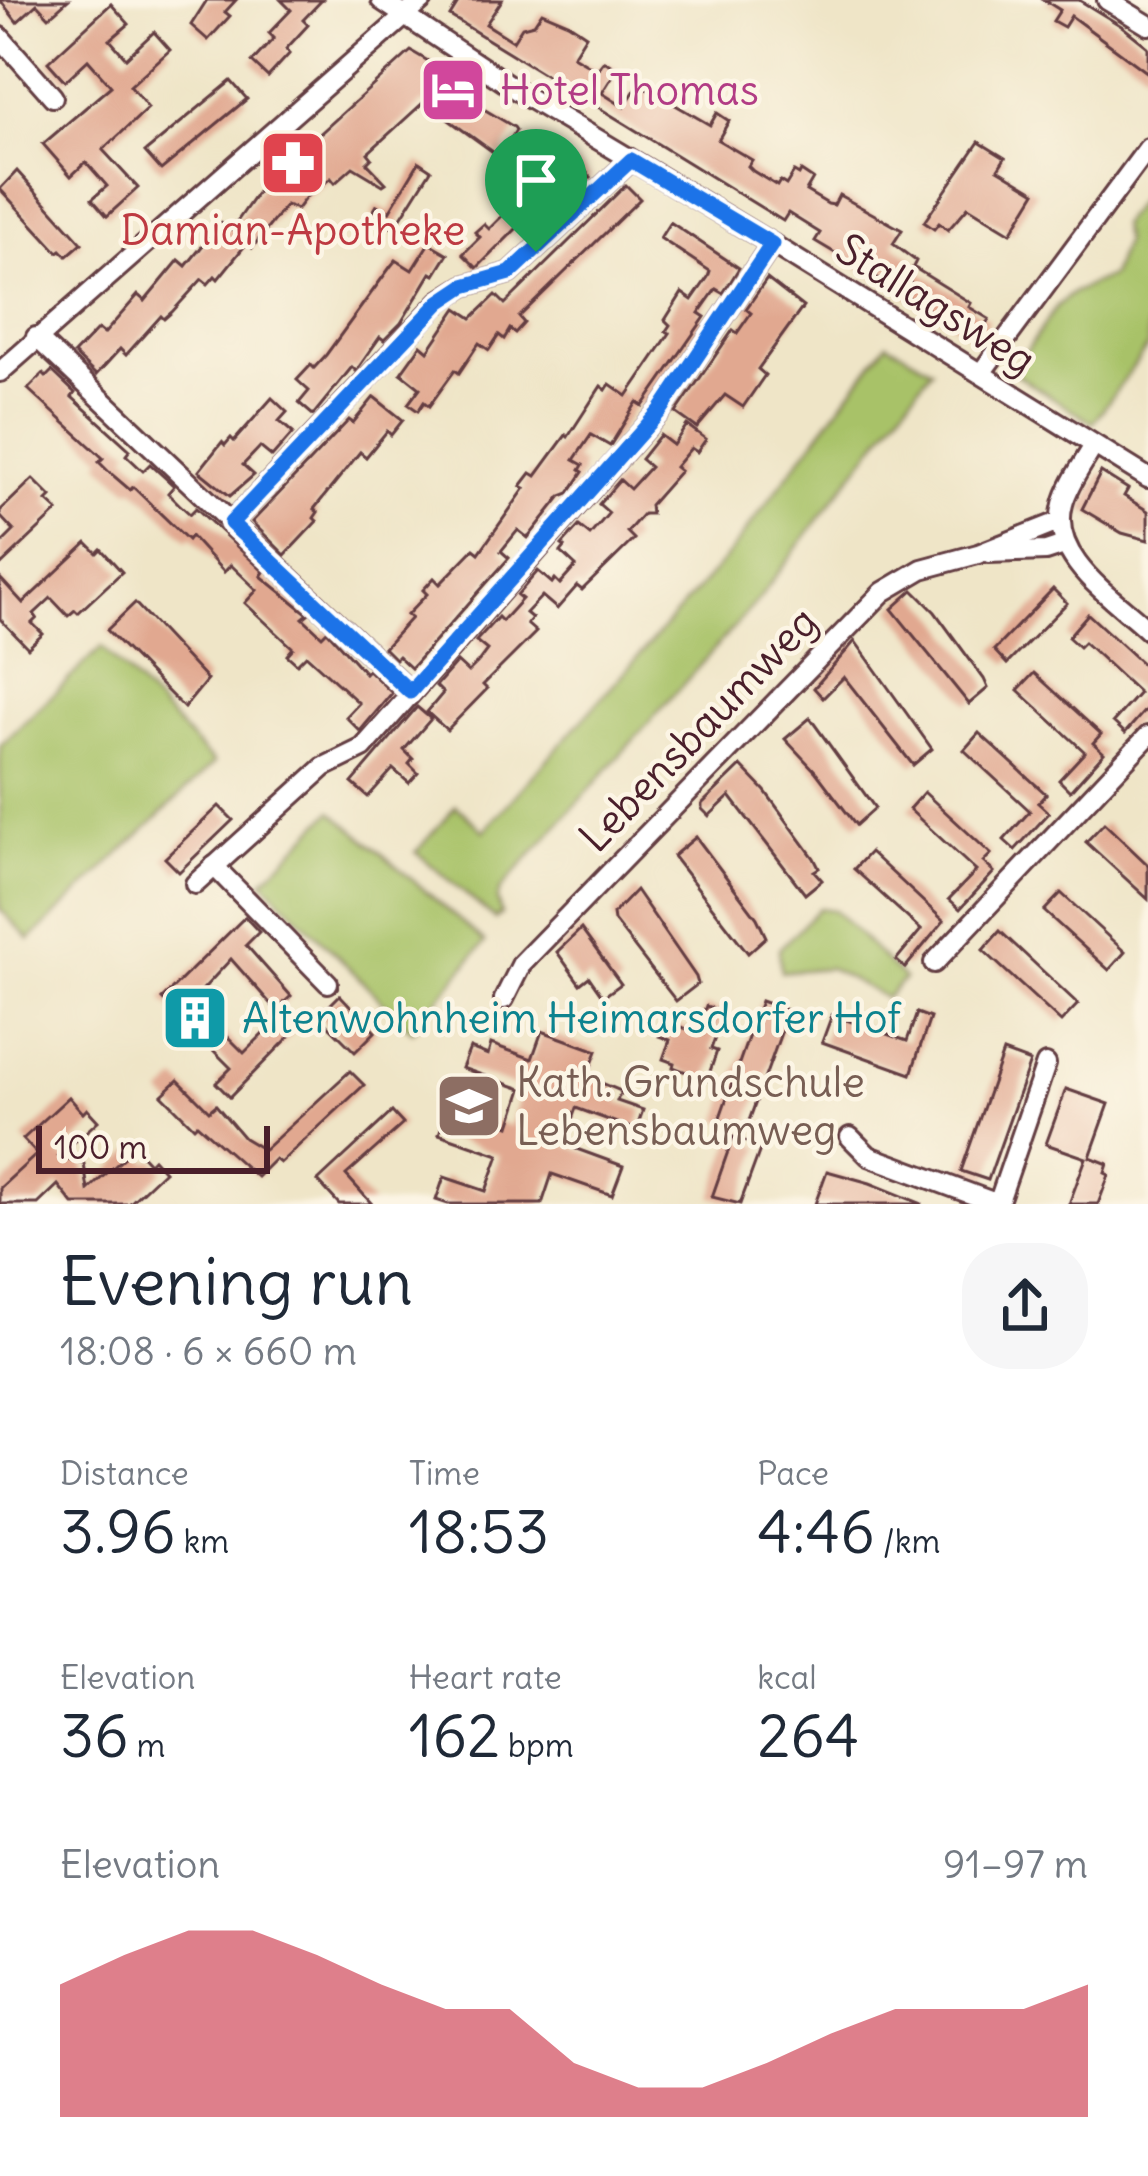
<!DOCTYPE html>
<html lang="en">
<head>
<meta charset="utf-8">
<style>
	:root { --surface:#fff; --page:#f6f6f7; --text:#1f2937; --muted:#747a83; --accent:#d1495b }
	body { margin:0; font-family:Delius,sans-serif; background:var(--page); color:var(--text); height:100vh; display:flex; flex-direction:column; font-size:45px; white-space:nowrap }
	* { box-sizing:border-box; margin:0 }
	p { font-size:39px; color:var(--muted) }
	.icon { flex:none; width:66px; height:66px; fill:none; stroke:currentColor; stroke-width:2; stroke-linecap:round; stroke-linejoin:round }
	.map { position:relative; height:1204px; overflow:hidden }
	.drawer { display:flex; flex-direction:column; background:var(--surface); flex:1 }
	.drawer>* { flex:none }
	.scale { position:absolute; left:36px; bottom:30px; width:234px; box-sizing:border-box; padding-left:12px; border:6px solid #4a1f2b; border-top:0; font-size:33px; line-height:42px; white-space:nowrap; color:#4a1f2b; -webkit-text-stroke:9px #fcf5e5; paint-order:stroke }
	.pin { position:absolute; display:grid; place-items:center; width:102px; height:102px; color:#fff; margin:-123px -51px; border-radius:50% 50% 50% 0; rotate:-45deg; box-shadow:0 0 12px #0007 }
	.pin .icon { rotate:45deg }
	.round { display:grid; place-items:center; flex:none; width:126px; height:126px; border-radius:48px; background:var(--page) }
	.summary { display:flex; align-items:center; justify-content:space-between; height:204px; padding:0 60px }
	h1 { font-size:66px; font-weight:600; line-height:90px }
	.figures { display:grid; grid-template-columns:repeat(3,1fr); gap:18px; height:204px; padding:12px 60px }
	.figures div { display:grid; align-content:center }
	.figures b { font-size:60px; font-weight:600 }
	.figures small { font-size:33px; font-weight:400 }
	.figures p { font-size:33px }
	.chart { height:336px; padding:24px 60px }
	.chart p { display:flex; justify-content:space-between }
	.chart svg { width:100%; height:216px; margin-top:12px; fill:var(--accent); opacity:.7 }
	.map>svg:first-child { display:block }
	.green { fill:#a8c268; stroke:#79704a; stroke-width:3 }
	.building { fill:#e1a890 }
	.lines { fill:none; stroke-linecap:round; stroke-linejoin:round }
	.minor-casing { stroke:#633d42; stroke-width:24 }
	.minor { stroke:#fff; stroke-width:18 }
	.route-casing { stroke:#fff; stroke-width:24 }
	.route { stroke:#1a73e8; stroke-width:15 }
	.labels { text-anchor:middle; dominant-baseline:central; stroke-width:9; stroke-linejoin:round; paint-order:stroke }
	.hotel-label { font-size:42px; fill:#b23c85; stroke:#fcf5e5; text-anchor:start }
	.health-label { font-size:42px; fill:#be3a42; stroke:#fcf5e5 }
	.street-label { font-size:42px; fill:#4a1f2b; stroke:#fcf5e5 }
	.culture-label { font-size:42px; fill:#0d838f; stroke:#fcf5e5; text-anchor:start }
	.education-label { font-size:42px; fill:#785e54; stroke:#fcf5e5; text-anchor:start }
</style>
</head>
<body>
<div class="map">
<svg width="1148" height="1204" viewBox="0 0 1148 1204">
	<rect width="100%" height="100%" fill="#fcf5e5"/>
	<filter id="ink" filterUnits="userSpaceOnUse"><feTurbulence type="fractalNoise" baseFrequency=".00833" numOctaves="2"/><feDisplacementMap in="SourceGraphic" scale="24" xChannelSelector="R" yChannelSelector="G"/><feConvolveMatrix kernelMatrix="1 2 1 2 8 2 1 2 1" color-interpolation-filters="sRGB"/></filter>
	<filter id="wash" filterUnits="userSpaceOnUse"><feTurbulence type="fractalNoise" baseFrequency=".004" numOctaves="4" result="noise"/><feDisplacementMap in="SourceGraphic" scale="48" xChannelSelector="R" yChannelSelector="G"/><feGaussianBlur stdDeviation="2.7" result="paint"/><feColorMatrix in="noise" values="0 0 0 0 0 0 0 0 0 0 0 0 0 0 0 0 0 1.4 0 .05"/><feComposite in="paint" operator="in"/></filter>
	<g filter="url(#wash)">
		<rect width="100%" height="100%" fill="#efe5c7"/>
		<g class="green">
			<polygon points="1148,188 1148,346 1093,423 1012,372 1057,306 1074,292 1111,276 1124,242 1120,225"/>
			<polygon points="887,343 932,369 758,600 500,890 497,899 501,914 495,919 416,852 456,806 484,831 729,554"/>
			<polygon points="102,647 214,763 30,940 0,909 0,746"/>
			<polygon points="332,811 485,942 412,1031 263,881"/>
			<polygon points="819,908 834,910 904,979 886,998 829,968 781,972 779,949"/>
		</g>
		<g id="blocks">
			<g class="building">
				<polygon points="0,0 68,0 49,17 37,4 17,22"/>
				<polygon points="207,0 236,0 225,12 230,16 208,40 191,25"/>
				<polygon points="281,0 322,0 303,20 308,25 286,49 290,53 268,77 252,62 274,38 269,33 291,10"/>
				<polygon points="460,0 502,0 486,24 513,41 522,27 534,24 542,12 568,23 586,35 573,56 597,70 604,61 617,69 602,93 624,107 639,84 710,125 717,113 729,121 718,140 752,160 748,166 753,171 777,186 780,181 786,185 794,172 799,175 801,171 813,179 806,191 828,204 834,205 839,195 902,230 893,244 916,261 913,267 971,303 969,307 989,319 977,339 903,294 911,283 890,269 882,281 815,241 820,233 788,213 783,221 450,16"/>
				<polygon points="1044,0 1079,0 1123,27 1148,47 1148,73 1071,16 1064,27 1053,21 1060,10"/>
				<polygon points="111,4 129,24 110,40 126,58 154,32 170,50 130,86 148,108 103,150 138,188 107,216 92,199 107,186 86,162 71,176 43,144 111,86 88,60 65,81 48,62"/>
				<polygon points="411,51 469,85 484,96 477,105 514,127 516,130 500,157 424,102 368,153 372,158 367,163 386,183 383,185 353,167 335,183 331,178 306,197 297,209 286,205 252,248 247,243 218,279 215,276 208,284 202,279 172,312 164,319 161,316 126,355 120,349 96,375 74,354 98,329 104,334 138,295 145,301 179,260 186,266 221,223 231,230 262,186 267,190 280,170"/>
				<polygon points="231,81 247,99 161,170 145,152"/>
				<polygon points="979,142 1005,158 998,169 1036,192 1011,233 968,207 948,230 939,223 934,229 924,222"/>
				<polygon points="419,162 431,170 394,229 371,215 377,205 389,212"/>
				<polygon points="577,163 591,177 547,220 534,206"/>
				<polygon points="17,171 82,243 67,256 61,250 58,252 0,189"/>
				<polygon points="626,185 640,199 519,317 524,323 515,333 510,329 504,339 499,335 489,350 479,343 459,373 455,370 429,406 424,402 418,411 408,404 420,388 401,373 421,345 428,351 457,308 472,318 496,295 505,304"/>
				<polygon points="506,212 520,225 477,268 463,254 480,237 475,232 484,224 489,229"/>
				<polygon points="670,222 739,268 731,281 723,293 716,289 699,313 705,317 643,406 637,402 610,446 591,435 574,460 583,465 580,470 583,472 569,493 561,496 528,538 518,530 501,551 509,558 411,668 398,656 395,659 384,648 411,618 407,615 427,594 423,590 434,578 440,584 474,549 479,553 525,488 521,486 531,473 536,476 566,435 568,437 601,386 606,390 610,384 627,396 670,333 666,331 670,325 665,320 682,293 692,300 708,277 710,271 660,238"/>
				<polygon points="429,243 448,254 435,275 431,273 401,323 384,340 380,337 356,371 352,367 313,415 299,403 309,391 297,380 311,365 314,368 326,355 391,266 396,260 412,270"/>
				<polygon points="767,279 803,307 758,369 765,375 743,407 725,395 697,428 676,413 733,330 737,333 751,313 746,309"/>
				<polygon points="52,371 75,393 72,397 130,450 126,455 143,471 150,464 174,486 168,493 179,504 190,514 196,508 264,572 261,576 308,614 303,618 322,636 327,631 365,673 368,670 392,693 360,731 346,717 359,703 306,655 297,664 287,655 293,648 245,603 257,590 231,565 224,572 191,536 188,540 133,487 130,490 109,472 99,462 103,458 28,389 43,374 46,377"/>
				<polygon points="374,397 403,420 391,435 387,431 366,457 360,452 314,509 318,512 314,518 317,521 285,555 252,522 349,420 353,423"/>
				<polygon points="272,398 287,412 279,421 293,433 272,457 260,447 243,465 254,475 230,496 199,471 222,442 225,445 231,438 234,441"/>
				<polygon points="687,425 706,439 697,452 691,448 675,467 680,471 650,505 651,514 643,514 627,532 634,539 582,590 577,586 557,609 542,596 526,613 532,618 527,624 536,632 483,685 487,689 447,730 427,712 443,693 436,686 457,662 468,672 478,662 487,650 476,641 498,617 502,621 522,599 517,595 538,571 552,583 555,579 560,584 576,566 561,552 565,547 562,545 579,526 590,535 609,513 599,504 620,480 630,489 650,467 641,459 660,435 673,445"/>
				<polygon points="1101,472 1128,489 1124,496 1148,511 1148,540 1122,533 1082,509"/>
				<polygon points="33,479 51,497 47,501 58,511 0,566 0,545 14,531 0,516 0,511"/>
				<polygon points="87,543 97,553 101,549 122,572 78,613 75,610 68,616 51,598 34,614 37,618 32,623 43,634 28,648 0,619 0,578 23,603"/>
				<polygon points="1053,589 1067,603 1007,664 994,650"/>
				<polygon points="913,590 935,612 984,679 988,688 969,704 892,609"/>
				<polygon points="135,603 207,680 184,708 107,630"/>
				<polygon points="1088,614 1148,669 1148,707 1125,733 1113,722 1139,693 1084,642 1079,647 1068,637"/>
				<polygon points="855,641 932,749 913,765 844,677 823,698 814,688"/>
				<polygon points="1034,673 1101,734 1093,743 1104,753 1070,791 1059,780 1085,752 1018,690"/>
				<polygon points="417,707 431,719 404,750 413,759 409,764 418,773 409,783 393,769 368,797 352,783"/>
				<polygon points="810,718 875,808 856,825 816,772 785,739"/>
				<polygon points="979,733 1046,794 1038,803 1049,813 1015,850 1004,840 1030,811 964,750"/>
				<polygon points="741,766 765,791 814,858 819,868 814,871 822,880 805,894 730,796 709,816 702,809 702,804"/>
				<polygon points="924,792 991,854 983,862 994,872 960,909 949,899 976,871 909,809"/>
				<polygon points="219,806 233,820 179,872 165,858"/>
				<polygon points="1104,823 1148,865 1148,899 1086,842"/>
				<polygon points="696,837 757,918 766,937 748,953 673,856"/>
				<polygon points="870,852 944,921 905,968 896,960 921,930 854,869"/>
				<polygon points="636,890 696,977 698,984 676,1001 614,921 613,914"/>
				<polygon points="1061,893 1125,952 1109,970 1044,911"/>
				<polygon points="245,917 259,932 246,945 291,996 276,1010 231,959 192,1001 244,1053 281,1016 295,1031 230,1097 216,1083 231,1068 162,999"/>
				<polygon points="581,929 621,984 603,997 589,977 580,984 557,952"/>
				<polygon points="1000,931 1078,1004 1061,1022 983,950"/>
				<polygon points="340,995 375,1032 355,1052 319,1016"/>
				<polygon points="761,1001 789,1011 746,1129 719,1120"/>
				<polygon points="706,1006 724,1012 711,1049 717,1051 707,1080 673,1067 674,1063 663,1059 670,1040 659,1036 664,1022 701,1033 698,1029"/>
				<polygon points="917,1013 930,1018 911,1074 822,1042 832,1015 907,1041"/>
				<polygon points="542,1031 597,1051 587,1077 621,1091 617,1101 643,1110 636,1130 576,1108 563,1144 623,1166 612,1195 552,1174 542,1204 448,1204 436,1200 444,1177 486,1191 499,1155 439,1134 449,1104 510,1126 522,1089 462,1068 470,1048 488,1055 491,1044 532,1059"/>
				<polygon points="1003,1052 1030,1062 988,1180 961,1171"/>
				<polygon points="350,1071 364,1085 280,1163 275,1159 257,1177 197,1124 194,1127 162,1095 178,1080 209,1111 216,1105 244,1138 264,1150"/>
				<polygon points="1066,1089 1109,1104 1090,1157 1108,1164 1105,1173 1109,1175 1098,1204 1069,1204 1086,1158 1046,1144"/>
				<polygon points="69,1097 83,1113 87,1109 98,1121 59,1156 84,1164 88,1190 135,1148 149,1163 153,1159 164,1171 129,1204 73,1204 58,1185 38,1204 0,1204 0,1188 37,1154 23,1139"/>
				<polygon points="392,1112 403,1124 346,1175 372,1204 339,1204 318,1181"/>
				<polygon points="733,1137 761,1147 740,1204 712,1197"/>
				<polygon points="827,1171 870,1183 922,1204 815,1204"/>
			</g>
		</g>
	</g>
	<g filter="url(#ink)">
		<use href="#blocks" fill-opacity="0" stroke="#633d42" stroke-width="3"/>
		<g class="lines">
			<g class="minor-casing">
				<g id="minor">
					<polyline points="381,0 527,97 772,244 1148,478"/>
					<polyline points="1107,0 1148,25"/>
					<polyline points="0,37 53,97"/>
					<polyline points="36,337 410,692"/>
					<polyline points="0,372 423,0"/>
					<polyline points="981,373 1148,148"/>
					<path d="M1094,445C1084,463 1068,484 1063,504C1048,558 1114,598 1148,630"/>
					<polyline points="231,523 440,301 464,286 510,273 631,160"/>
					<polyline points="989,553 1046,551 1064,545"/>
					<polyline points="214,866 328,983"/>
					<polyline points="195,884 324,767 363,748 661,410 772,244"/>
					<polyline points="934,963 1148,736"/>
					<polyline points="504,999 522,963 883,592 922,569 978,554 1061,521"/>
					<polyline points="850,1137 869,1156 998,1204 1046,1064"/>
				</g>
			</g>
			<use href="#minor" class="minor"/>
		</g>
	</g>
	<g class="lines" filter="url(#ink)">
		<g class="route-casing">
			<polygon id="route" points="631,160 772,244 661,410 410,692 231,523 440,302 464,286 510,273"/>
		</g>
		<use href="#route" class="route"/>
	</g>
	<defs>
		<g id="hotel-square" transform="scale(3.45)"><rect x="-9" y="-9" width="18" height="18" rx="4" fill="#d1479c" stroke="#fcf5e5"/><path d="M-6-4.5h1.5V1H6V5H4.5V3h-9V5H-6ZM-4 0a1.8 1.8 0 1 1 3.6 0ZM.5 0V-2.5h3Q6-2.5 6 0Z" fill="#fff"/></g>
		<g id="pharmacy-square" transform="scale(3.45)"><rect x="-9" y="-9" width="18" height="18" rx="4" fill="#e0444e" stroke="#fcf5e5"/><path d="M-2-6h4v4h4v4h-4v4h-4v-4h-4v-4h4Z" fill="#fff"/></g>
		<g id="building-square" transform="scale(3.45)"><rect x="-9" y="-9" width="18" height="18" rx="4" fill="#0f9aa8" stroke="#fcf5e5"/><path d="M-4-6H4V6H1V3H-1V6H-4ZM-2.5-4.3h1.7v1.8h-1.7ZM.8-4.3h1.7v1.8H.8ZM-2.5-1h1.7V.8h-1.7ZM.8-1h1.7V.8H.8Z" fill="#fff"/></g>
		<g id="school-square" transform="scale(3.45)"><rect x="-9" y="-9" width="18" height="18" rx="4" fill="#8d6e63" stroke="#fcf5e5"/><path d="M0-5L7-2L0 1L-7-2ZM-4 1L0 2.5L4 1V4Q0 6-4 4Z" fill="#fff"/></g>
	</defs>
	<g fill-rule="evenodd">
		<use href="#hotel-square" x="453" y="90"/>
		<use href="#pharmacy-square" x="293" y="163"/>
		<use href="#building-square" x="195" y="1018"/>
		<use href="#school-square" x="469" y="1106"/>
	</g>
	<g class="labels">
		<g class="hotel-label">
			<text x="500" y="90">Hotel Thomas</text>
		</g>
		<g class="health-label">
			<text x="293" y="230">Damian-Apotheke</text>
		</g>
		<g class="street-label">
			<text transform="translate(936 304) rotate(32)">Stallagsweg</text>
			<text transform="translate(698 729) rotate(-46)">Lebensbaumweg</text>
		</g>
		<g class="culture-label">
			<text x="242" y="1018">Altenwohnheim Heimarsdorfer Hof</text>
		</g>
		<g class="education-label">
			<text x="516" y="1082">Kath. Grundschule<tspan x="516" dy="48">Lebensbaumweg</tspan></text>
		</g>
	</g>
</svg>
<div class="scale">100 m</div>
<div class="pin" style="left:536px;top:252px;background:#1e9e55"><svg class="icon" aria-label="arrive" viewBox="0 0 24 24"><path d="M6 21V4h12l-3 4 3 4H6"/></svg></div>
</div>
<section class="drawer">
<div class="summary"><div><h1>Evening run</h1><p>18:08 · 6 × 660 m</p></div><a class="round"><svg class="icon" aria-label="share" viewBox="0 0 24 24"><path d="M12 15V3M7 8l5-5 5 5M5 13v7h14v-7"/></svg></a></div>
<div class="figures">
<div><p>Distance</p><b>3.96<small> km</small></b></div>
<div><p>Time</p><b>18:53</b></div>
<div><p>Pace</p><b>4:46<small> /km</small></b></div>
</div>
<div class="figures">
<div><p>Elevation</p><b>36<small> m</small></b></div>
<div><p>Heart rate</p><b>162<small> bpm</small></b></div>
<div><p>kcal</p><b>264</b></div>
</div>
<div class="chart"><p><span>Elevation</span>91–97 m</p>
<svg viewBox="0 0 160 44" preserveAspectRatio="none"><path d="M0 44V17L10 11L20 6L30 6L40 11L50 17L60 22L70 22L80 33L90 38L100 38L110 33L120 27L130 22L140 22L150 22L160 17V44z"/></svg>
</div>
</section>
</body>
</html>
